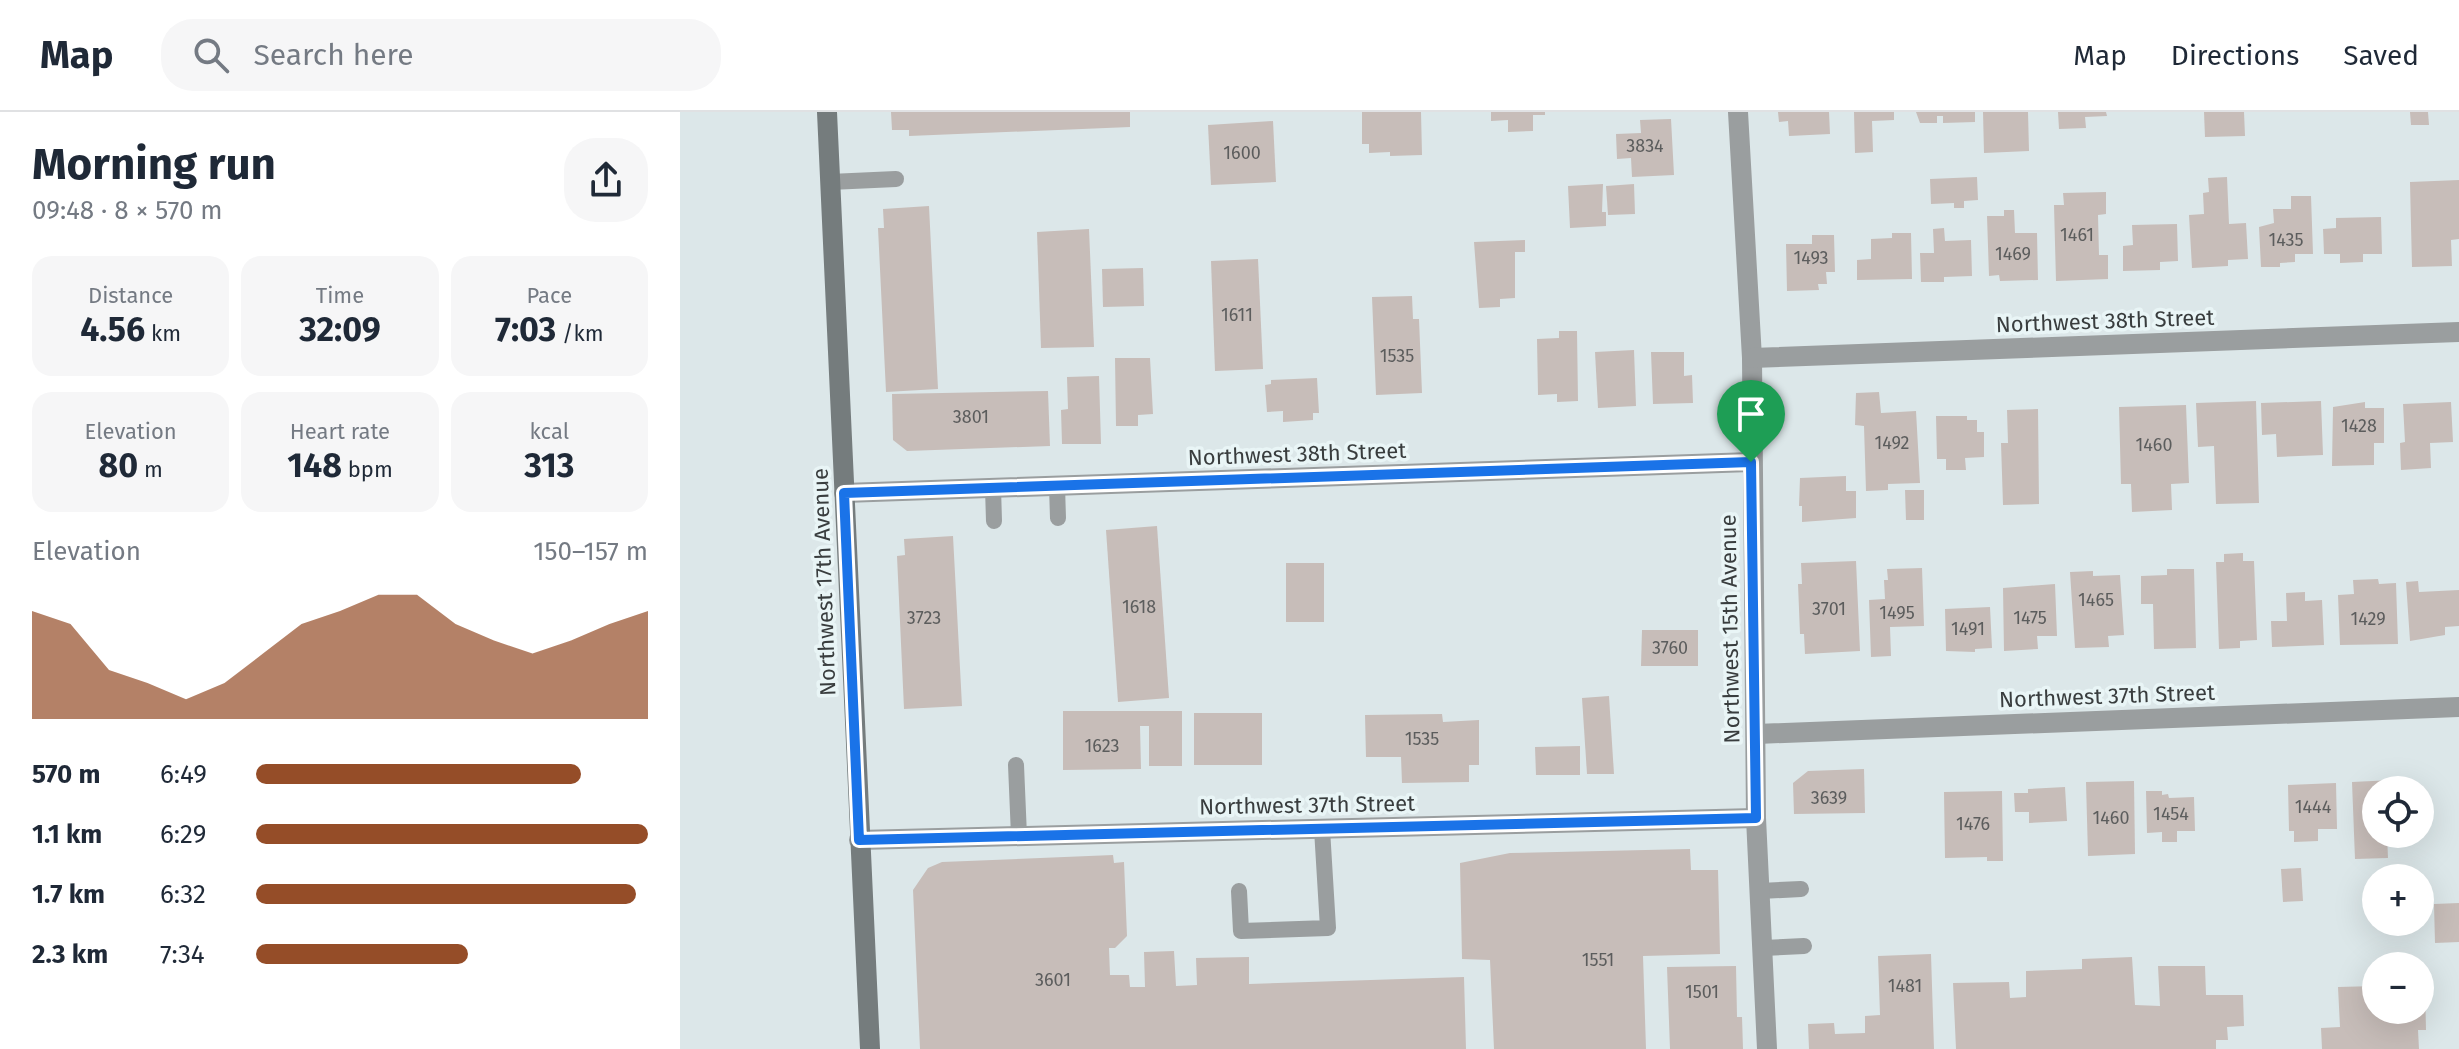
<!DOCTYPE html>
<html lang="en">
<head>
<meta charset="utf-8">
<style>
	:root { --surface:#fff; --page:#f6f6f7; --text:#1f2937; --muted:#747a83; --line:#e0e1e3; --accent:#954d28 }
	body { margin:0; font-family:"Fira Sans",sans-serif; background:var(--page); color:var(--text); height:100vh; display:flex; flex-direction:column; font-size:30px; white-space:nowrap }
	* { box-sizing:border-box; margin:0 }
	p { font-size:26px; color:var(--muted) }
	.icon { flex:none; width:44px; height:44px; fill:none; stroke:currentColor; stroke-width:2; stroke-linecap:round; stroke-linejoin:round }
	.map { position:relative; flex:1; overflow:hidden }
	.sheet { display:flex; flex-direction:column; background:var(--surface); width:680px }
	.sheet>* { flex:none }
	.controls { position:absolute; left:1682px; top:664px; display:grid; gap:16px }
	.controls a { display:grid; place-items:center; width:72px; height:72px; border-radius:50%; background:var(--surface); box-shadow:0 8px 32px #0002; font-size:40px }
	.pin { position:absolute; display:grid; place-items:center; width:68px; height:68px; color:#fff; margin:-82px -34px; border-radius:50% 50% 50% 0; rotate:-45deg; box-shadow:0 0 8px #0007 }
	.pin .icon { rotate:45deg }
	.round { display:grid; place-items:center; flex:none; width:84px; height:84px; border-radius:32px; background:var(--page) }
	.summary { display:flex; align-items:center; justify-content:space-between; height:136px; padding:0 32px }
	h1 { font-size:44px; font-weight:700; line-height:60px }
	.stats { display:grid; grid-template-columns:repeat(3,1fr); gap:12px; height:136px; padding:8px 32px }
	.stats div { display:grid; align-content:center; border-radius:20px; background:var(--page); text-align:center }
	.stats b { font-size:34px; font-weight:700 }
	.stats small { font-size:22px; font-weight:400 }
	.stats p { font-size:22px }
	.chart { height:224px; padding:16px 32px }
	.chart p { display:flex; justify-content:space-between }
	.chart svg { width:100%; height:144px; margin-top:8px; fill:var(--accent); opacity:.7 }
	ul { padding:0 32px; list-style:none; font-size:26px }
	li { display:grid; grid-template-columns:128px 96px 1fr; align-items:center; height:60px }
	li i { height:20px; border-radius:10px; background:var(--accent) }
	header { display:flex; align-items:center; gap:48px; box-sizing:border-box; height:112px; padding:0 40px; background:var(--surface); border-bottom:2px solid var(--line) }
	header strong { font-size:38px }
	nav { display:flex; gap:44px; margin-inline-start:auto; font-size:28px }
	.search { width:560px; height:72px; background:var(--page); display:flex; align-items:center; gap:20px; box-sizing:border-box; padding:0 28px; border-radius:32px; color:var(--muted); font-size:30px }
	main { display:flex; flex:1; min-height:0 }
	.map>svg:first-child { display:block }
	.building { fill:#c7bdb9 }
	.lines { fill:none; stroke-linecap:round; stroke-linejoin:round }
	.service { stroke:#9a9e9f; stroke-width:16 }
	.minor { stroke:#9a9e9f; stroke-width:20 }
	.secondary { stroke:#757c7d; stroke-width:20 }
	.route-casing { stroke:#fff; stroke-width:16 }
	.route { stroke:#1a73e8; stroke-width:10 }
	.labels { text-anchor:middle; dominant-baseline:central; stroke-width:7; stroke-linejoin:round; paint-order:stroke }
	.number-label { font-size:18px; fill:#5c5d5d }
	.street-label { font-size:22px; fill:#393d3e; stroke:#e9f5f6 }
</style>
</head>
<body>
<header>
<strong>Map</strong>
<div class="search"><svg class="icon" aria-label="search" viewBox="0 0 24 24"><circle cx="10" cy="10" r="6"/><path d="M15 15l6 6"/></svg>Search here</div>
<nav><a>Map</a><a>Directions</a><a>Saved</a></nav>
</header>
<main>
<section class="sheet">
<div class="summary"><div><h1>Morning run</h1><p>09:48 · 8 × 570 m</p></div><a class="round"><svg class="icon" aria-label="share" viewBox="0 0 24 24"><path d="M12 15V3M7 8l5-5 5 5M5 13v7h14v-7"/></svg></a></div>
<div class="stats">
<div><p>Distance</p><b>4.56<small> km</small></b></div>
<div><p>Time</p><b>32:09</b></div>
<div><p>Pace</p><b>7:03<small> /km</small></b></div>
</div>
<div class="stats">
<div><p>Elevation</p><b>80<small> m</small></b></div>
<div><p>Heart rate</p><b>148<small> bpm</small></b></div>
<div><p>kcal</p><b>313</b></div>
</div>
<div class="chart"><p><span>Elevation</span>150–157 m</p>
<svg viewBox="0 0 160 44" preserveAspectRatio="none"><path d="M0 44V11L10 15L20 29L30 33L40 38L50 33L60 24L70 15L80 11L90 6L100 6L110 15L120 20L130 24L140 20L150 15L160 11V44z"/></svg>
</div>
<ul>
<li><b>570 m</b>6:49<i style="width:83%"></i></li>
<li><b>1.1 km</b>6:29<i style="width:100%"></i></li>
<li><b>1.7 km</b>6:32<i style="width:97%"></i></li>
<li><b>2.3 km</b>7:34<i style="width:54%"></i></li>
</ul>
</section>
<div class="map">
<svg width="1779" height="937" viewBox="0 0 1779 937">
	<rect width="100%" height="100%" fill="#dce7e9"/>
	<g class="building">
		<polygon points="211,0 450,0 450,15 229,24 229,18 212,18"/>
		<polygon points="682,0 741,0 742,43 710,44 710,40 689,41 689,32 682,32"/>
		<polygon points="811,0 865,0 865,3 853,3 853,19 828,20 828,8 811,9"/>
		<polygon points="1098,0 1149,0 1150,22 1109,24 1108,9 1099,10"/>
		<polygon points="1174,0 1214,0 1214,8 1192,9 1193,40 1175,41"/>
		<polygon points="1236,0 1295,0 1295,10 1263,11 1263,4 1257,4 1257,11 1240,11"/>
		<polygon points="1303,0 1348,0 1349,39 1304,41"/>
		<polygon points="1378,0 1426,0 1427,4 1405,5 1406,16 1379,17"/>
		<polygon points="1524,0 1564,0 1565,24 1525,25"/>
		<polygon points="1730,0 1748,0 1749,13 1731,13"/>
		<polygon points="991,7 994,63 952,65 951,46 937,47 936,22 961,21 960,8"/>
		<polygon points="593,9 596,70 531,73 528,13"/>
		<polygon points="1297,65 1298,88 1284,89 1284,96 1274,96 1274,91 1251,92 1250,67"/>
		<polygon points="1547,65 1549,112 1566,111 1568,147 1548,148 1548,154 1512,156 1509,103 1524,102 1523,81 1529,80 1528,66"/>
		<polygon points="1779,68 1779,127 1771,128 1772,154 1732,155 1730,70"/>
		<polygon points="923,72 922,100 926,100 926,114 890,116 888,74"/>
		<polygon points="954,72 955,102 928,103 926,74"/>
		<polygon points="1426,80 1426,102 1418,103 1419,143 1428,143 1428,167 1376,169 1374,93 1384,93 1383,81"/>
		<polygon points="1611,84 1631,84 1633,142 1615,142 1615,150 1600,151 1600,155 1581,155 1579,115 1594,111 1593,97 1611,97"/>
		<polygon points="249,94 258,277 206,280 198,116 204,116 203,97"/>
		<polygon points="1324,98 1334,98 1335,121 1357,121 1358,168 1320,169 1319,163 1309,164 1307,104 1324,104"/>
		<polygon points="1701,105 1702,142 1683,142 1683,150 1660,151 1660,142 1644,142 1643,117 1656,116 1656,106"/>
		<polygon points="1497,112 1498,149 1480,150 1480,158 1443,159 1443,134 1453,133 1452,113"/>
		<polygon points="1264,116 1265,129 1291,128 1292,164 1264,165 1264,170 1241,170 1240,141 1254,141 1253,117"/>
		<polygon points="409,117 414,235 361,236 357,120"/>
		<polygon points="1212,121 1231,121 1232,167 1177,168 1177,148 1191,147 1191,127 1212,126"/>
		<polygon points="1132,123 1154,123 1155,160 1146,160 1147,172 1138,172 1139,178 1107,179 1106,132 1132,132"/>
		<polygon points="845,128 845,140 835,140 835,186 820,187 820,195 799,196 794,130"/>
		<polygon points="578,147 583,257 535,259 531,149"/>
		<polygon points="463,156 464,194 423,195 422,157"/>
		<polygon points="732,184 733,207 739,207 742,281 696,283 692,185"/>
		<polygon points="879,219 897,219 898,289 877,290 877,282 858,283 857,227 879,226"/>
		<polygon points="954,238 956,294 918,296 915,240"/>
		<polygon points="971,240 1004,240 1004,264 1012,263 1013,291 973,292"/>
		<polygon points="435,246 470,246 473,302 458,303 458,314 436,314"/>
		<polygon points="419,264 421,332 382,332 381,298 388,297 387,265"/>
		<polygon points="637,266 639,301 633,301 633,308 603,310 603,299 587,300 585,273 591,272 591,268"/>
		<polygon points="368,279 370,334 227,339 213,328 212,282"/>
		<polygon points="1199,280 1201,301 1236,299 1240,371 1208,372 1208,378 1186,379 1184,314 1175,313 1176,281"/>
		<polygon points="1576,289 1579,391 1536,392 1534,334 1518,335 1516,291"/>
		<polygon points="1641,289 1643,343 1597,345 1596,322 1582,323 1581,291"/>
		<polygon points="1685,290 1685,296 1704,296 1704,331 1694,331 1694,353 1652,354 1653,295"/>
		<polygon points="1771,290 1773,330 1750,331 1751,356 1721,358 1720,331 1725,330 1723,292"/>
		<polygon points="1506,293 1509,371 1491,372 1492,398 1452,400 1451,372 1441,372 1439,295"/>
		<polygon points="1358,297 1359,392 1323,393 1321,331 1328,331 1327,298"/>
		<polygon points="1256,304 1287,304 1287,308 1297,308 1297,320 1304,320 1304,345 1285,346 1286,358 1266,358 1266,347 1257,347"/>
		<polygon points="1166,364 1166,379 1176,379 1176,406 1122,410 1122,394 1119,394 1120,366"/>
		<polygon points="1225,378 1244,378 1244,408 1226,408"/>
		<polygon points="477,414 489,586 438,590 426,418"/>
		<polygon points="273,424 282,594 224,597 217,444 225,443 224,427"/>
		<polygon points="1563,441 1563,449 1574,449 1577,528 1560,529 1560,536 1539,537 1536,450 1544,450 1544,442"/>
		<polygon points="1176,449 1180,539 1125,542 1124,522 1120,522 1118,472 1122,472 1121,451"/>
		<rect x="606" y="451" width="38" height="59"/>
		<polygon points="1242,456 1244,514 1210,515 1211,544 1191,545 1189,488 1205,487 1204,468 1208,468 1207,457"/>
		<polygon points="1487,457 1514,457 1516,536 1474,537 1473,492 1461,492 1461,464 1487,463"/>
		<polygon points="1413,459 1413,464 1440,463 1444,523 1428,524 1429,535 1395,536 1390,460"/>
		<polygon points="1698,467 1699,472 1716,471 1718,532 1660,533 1658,483 1674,482 1673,468"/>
		<polygon points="1738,469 1739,480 1779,478 1779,514 1765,515 1765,523 1730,529 1726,470"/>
		<polygon points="1375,472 1377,524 1357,524 1358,537 1324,539 1323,476"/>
		<polygon points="1625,480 1625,489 1642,488 1644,533 1592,535 1591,509 1607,509 1606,481"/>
		<polygon points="1310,495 1312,536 1295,537 1295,540 1266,539 1265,497"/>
		<polygon points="962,518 1018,518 1018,554 961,554"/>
		<polygon points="929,584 934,662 907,662 902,586"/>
		<polygon points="383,599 502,599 502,654 469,654 469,614 460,614 461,657 383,658"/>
		<rect x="514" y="601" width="68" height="52"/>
		<polygon points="762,602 763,610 799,608 799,653 789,653 789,670 722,671 721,645 686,645 685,603"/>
		<polygon points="900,634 900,663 856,663 855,635"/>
		<polygon points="1184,657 1185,701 1114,702 1113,671 1128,659"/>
		<polygon points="1713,668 1713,678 1696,678 1696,722 1707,722 1708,746 1675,747 1672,670"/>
		<polygon points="1454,669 1455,742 1408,744 1406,670"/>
		<polygon points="1656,671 1657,717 1638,717 1638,729 1614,730 1614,719 1609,719 1608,673"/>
		<polygon points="1385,675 1387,709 1349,711 1349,700 1335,700 1334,681 1348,681 1348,677"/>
		<polygon points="1322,679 1323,749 1307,749 1307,745 1265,746 1264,680"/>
		<polygon points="1466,679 1482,679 1482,683 1488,682 1489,686 1514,685 1515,719 1497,719 1497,730 1482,730 1482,720 1467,721"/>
		<polygon points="1010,737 1011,758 1038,758 1040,842 963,844 966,937 814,937 810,848 782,847 780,751 830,741"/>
		<polygon points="433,743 434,751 444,750 447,824 435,836 429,836 430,863 449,863 450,875 465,875 464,840 494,839 496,874 517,873 516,846 569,845 569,872 784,865 786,937 240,937 233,778 248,756 262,750"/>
		<polygon points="1621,756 1623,789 1603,790 1601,757"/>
		<polygon points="1779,791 1779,830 1755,831 1754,792"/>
		<polygon points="1251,842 1254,937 1129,937 1128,912 1154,911 1155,922 1185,921 1185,904 1200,903 1198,844"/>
		<polygon points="1452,845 1455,893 1480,894 1478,854 1525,854 1526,883 1563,883 1564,914 1547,915 1548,928 1536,928 1536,937 1276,937 1273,871 1329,870 1330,886 1346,885 1346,859 1402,857 1402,847"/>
		<polygon points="1056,854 1057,905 1062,905 1063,937 990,937 987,855"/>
		<polygon points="1740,873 1745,873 1746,918 1738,918 1739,937 1642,937 1641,916 1660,915 1658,875 1696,874 1696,898 1740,898"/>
	</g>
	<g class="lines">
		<g class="service">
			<polyline points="150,70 216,67"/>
			<polyline points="377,374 378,406"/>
			<polyline points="313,376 314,409"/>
			<polyline points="336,653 339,724"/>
			<polyline points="559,779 561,819 648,816 642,717"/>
			<polyline points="1080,779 1121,777"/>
			<polyline points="1083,836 1124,834"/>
		</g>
		<g class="minor">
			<polyline points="1058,0 1072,246 1076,706 1087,937"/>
			<polyline points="1072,246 1779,220"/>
			<polyline points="164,381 1071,350"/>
			<polyline points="1077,622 1779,595"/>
			<polyline points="179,728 1076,706"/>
		</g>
		<polyline class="secondary" points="147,0 190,937"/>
	</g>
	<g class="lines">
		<g class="route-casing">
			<polygon id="route" points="1071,350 1076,706 179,728 164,381"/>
		</g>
		<use href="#route" class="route"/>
	</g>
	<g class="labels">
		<g class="number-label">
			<text x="965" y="34">3834</text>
			<text x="562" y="41">1600</text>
			<text x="1397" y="123">1461</text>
			<text x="1606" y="128">1435</text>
			<text x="1333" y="142">1469</text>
			<text x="1131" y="146">1493</text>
			<text x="557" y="203">1611</text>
			<text x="717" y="244">1535</text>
			<text x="291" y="305">3801</text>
			<text x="1679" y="314">1428</text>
			<text x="1212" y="331">1492</text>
			<text x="1474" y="333">1460</text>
			<text x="1416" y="488">1465</text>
			<text x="459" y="495">1618</text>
			<text x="1149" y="497">3701</text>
			<text x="1217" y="501">1495</text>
			<text x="244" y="506">3723</text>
			<text x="1350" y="506">1475</text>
			<text x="1688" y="507">1429</text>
			<text x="1288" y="517">1491</text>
			<text x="990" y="536">3760</text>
			<text x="742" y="627">1535</text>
			<text x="422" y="634">1623</text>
			<text x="1149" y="686">3639</text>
			<text x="1633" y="695">1444</text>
			<text x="1491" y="702">1454</text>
			<text x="1431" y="706">1460</text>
			<text x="1293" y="712">1476</text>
			<text x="918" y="848">1551</text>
			<text x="373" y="868">3601</text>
			<text x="1225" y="874">1481</text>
			<text x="1022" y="880">1501</text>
		</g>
		<g class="street-label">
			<text transform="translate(1425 209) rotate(-2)">Northwest 38th Street</text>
			<text transform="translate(617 342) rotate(-2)">Northwest 38th Street</text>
			<text transform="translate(144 470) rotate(-92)">Northwest 17th Avenue</text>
			<text transform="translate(1050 517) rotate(-91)">Northwest 15th Avenue</text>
			<text transform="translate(1427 584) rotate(-2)">Northwest 37th Street</text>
			<text transform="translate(627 693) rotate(-1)">Northwest 37th Street</text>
		</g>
	</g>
</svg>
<div class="controls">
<a><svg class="icon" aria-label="locate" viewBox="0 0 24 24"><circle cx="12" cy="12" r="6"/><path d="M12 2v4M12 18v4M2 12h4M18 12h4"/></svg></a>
<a>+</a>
<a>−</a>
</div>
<div class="pin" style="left:1071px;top:350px;background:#1e9e55"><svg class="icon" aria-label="arrive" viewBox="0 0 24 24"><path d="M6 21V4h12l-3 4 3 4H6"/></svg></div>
</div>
</main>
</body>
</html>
